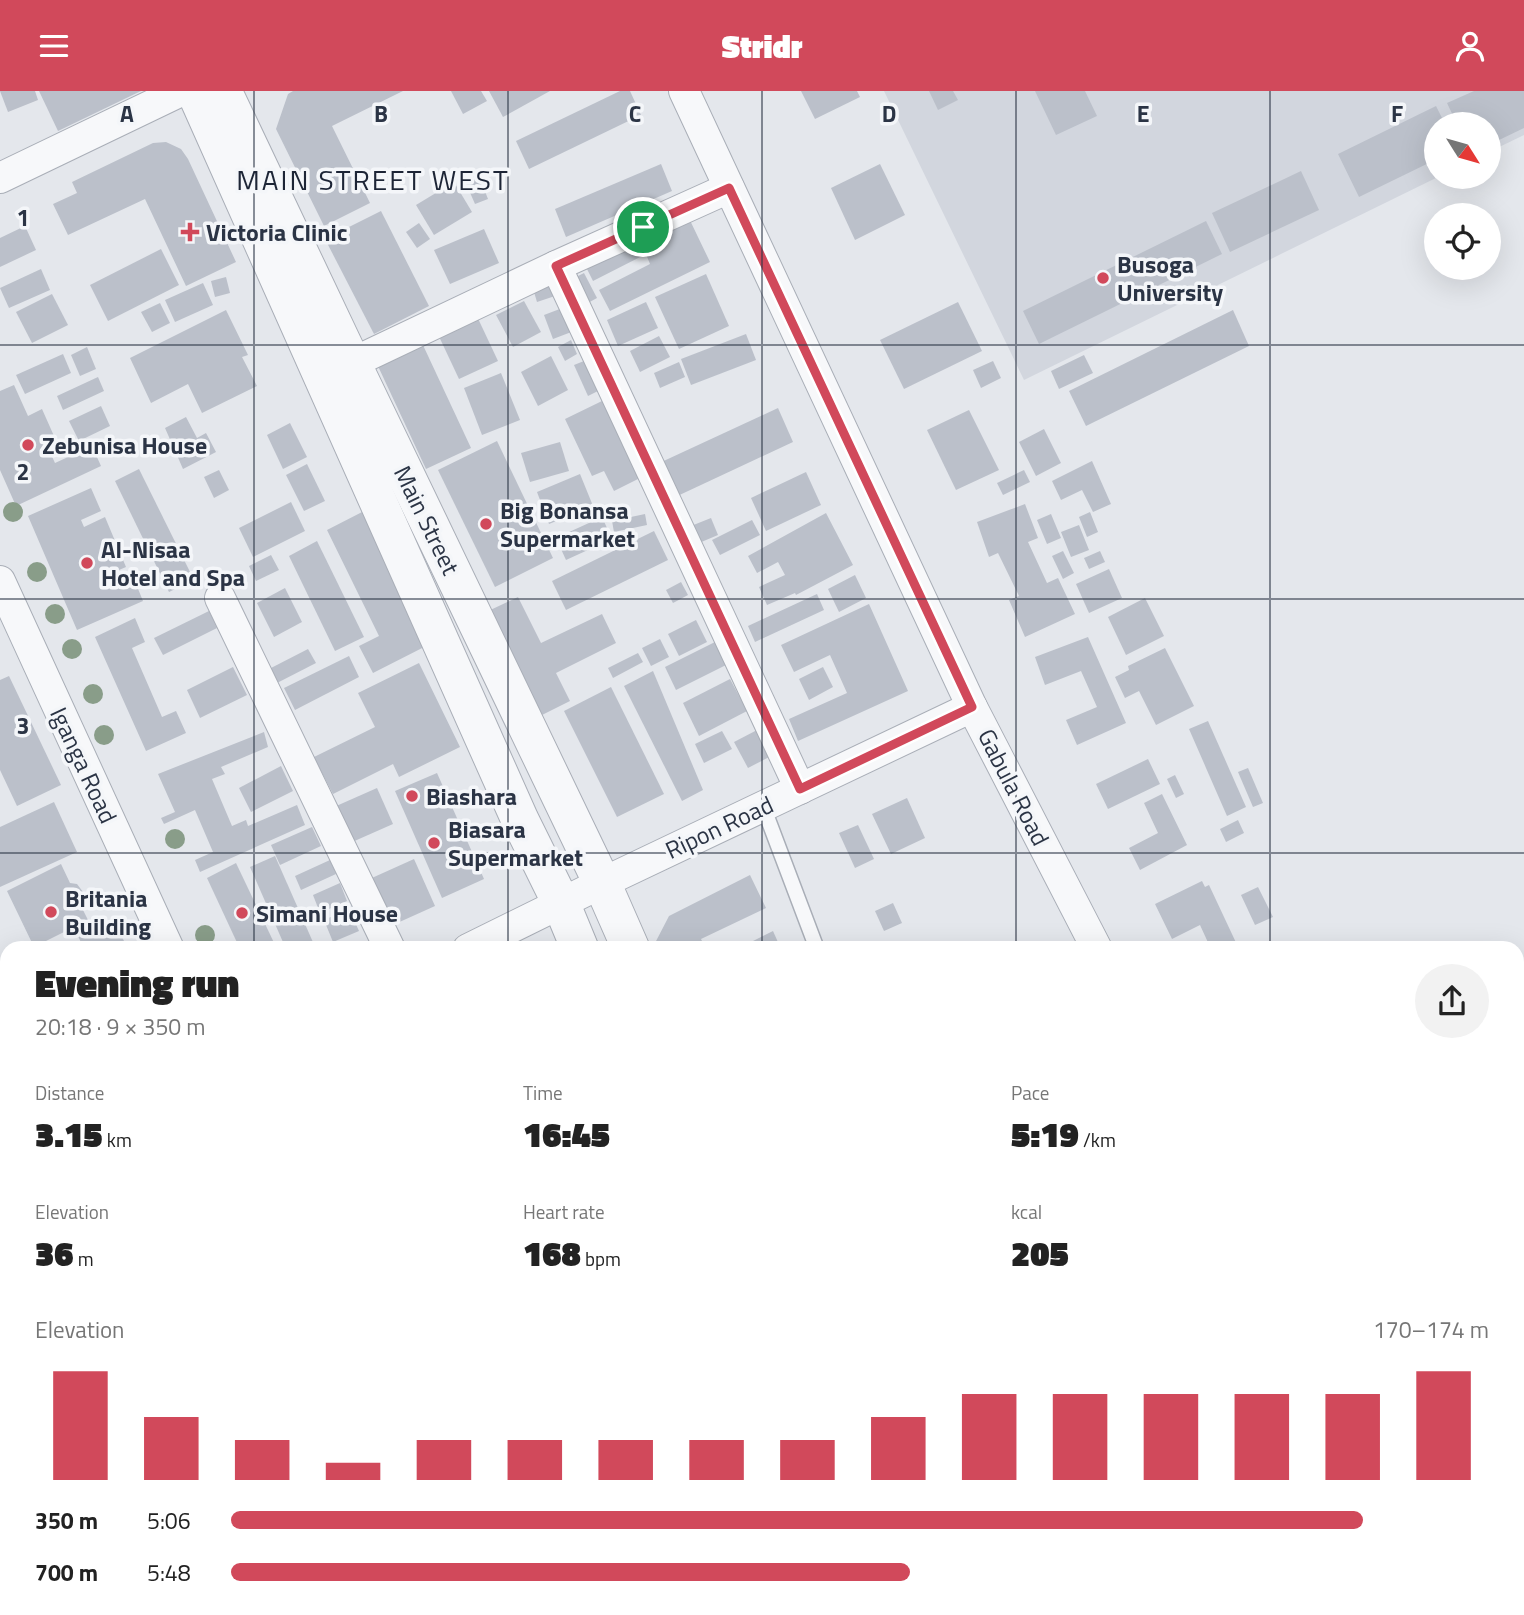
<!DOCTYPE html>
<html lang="en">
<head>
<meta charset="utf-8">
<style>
	:root { --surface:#fff; --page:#f2f2f2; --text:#222; --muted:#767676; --accent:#d1495b }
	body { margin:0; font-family:"Titillium Web",sans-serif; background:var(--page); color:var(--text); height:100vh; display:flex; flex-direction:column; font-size:26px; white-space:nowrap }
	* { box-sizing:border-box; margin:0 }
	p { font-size:23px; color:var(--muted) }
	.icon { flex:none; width:38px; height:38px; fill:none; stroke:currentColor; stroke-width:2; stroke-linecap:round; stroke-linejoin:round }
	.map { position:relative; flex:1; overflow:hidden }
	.sheet { position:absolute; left:0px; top:850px; width:1524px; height:674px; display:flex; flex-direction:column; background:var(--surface); border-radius:21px 21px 0 0; box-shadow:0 7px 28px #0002 }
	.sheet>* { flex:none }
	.needle { width:46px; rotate:127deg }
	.tools { position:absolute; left:1424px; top:21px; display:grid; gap:14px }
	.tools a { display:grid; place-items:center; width:77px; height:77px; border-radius:50%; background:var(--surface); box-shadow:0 7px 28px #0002; font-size:35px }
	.pin { position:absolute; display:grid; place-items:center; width:60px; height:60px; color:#fff; margin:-30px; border:4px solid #fff; border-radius:50%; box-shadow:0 2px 7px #0007 }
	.round { display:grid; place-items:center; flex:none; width:74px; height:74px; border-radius:37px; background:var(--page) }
	.headline { display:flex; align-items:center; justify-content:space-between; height:119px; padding:0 35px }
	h1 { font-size:38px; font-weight:800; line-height:52px }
	.figures { display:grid; grid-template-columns:repeat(3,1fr); gap:10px; height:119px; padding:7px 35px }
	.figures div { display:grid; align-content:center }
	.figures b { font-size:35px; font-weight:800 }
	.figures small { font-size:19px; font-weight:400 }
	.figures p { font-size:19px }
	.chart { height:196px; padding:14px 35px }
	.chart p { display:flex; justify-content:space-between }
	.chart svg { width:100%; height:126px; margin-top:7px; stroke:var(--accent); stroke-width:6 }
	ul { padding:0 35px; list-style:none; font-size:23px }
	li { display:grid; grid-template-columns:112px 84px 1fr; align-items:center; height:52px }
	li i { height:18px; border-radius:9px; background:var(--accent) }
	header { display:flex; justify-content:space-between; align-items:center; height:91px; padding:0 35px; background:var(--accent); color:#fff; font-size:32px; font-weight:800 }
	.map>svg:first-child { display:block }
	.built { fill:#d2d6de }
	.building { fill:#bbc0ca }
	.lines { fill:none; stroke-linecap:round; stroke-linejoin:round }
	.service-casing { stroke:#a9aeb7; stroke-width:17 }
	.minor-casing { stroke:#a9aeb7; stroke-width:32 }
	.tertiary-casing { stroke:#a9aeb7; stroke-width:39 }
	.service { stroke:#f7f8fa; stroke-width:14 }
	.minor { stroke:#f7f8fa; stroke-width:30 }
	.tertiary { stroke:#f7f8fa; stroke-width:37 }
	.tree { fill:#899d89 }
	.route-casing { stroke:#fff; stroke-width:14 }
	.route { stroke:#d1495b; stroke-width:9 }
	.grid { fill:none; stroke:#2b3445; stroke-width:2; stroke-opacity:0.55 }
	.poi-dot { fill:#d1495b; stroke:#f4f6f9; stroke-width:2.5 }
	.labels { text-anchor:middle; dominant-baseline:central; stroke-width:7; stroke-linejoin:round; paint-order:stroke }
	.poi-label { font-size:24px; font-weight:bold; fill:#2b3445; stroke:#f4f6f9; text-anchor:start }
	.street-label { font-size:24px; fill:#2b3445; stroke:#f4f6f9 }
	.quarter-label { font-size:28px; letter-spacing:2px; fill:#1d2536; stroke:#f4f6f9 }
	.grid-label { font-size:23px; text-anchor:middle; font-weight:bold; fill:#2b3445; stroke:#f4f6f9; stroke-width:7; stroke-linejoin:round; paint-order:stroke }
</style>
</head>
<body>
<header><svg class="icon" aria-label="menu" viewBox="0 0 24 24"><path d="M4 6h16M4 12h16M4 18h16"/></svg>Stridr<svg class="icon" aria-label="person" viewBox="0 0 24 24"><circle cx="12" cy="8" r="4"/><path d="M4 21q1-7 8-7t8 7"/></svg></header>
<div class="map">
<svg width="1524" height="1524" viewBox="0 0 1524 1524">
	<rect width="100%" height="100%" fill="#e4e7ec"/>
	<polygon class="built" points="884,0 1509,0 1524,32 1524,44 1489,61 1489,33 1437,33 1437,86 1438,86 1024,289"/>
	<g class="building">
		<polygon points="0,0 35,0 38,9 8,21"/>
		<polygon points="39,0 141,0 58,40"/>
		<polygon points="293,0 403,0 332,35 370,112 324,135 276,38 288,3"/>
		<polygon points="451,0 481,0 487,10 463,23"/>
		<polygon points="489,0 550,0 503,26"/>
		<polygon points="620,0 630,0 641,24 529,78 516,50"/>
		<polygon points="801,0 857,0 860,6 815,28"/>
		<polygon points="929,0 953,0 958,9 938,19"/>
		<polygon points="1035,0 1085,0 1097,25 1056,44"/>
		<polygon points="1474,0 1524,0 1524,37 1497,50 1494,43 1489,45 1489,33 1457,33 1447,12"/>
		<polygon points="1436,15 1445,33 1437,33 1437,68 1359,106 1338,63"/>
		<polygon points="166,51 181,58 188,68 236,171 186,195 145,108 68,144 53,113 77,102 72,91 153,52"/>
		<polygon points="661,73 672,100 566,146 555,118"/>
		<polygon points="880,73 905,124 855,149 831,97"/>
		<polygon points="1301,80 1319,119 1230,161 1212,122"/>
		<polygon points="479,85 488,108 475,113 465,90"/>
		<polygon points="454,91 472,121 434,144 416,114"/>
		<polygon points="685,119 710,171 610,220 599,199 650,173 646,163 593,190 583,170"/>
		<polygon points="381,120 429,215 374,243 325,148"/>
		<polygon points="1206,130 1222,163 1039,253 1023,220"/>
		<polygon points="419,132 430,148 417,157 406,141"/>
		<polygon points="25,135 36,159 0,176 0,147"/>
		<polygon points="484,138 499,172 450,193 434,159"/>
		<polygon points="161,158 179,194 108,230 90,194"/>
		<polygon points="41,178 50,199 9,217 0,197"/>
		<polygon points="584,182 597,207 586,213 574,187"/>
		<polygon points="706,183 729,235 679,258 655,206"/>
		<polygon points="548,185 555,205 537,211 531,191"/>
		<polygon points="226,186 230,202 215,206 211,190"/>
		<polygon points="203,192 213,214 175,231 165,209"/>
		<polygon points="52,203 68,234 32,252 16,221"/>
		<polygon points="524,210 541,241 513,256 496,224"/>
		<polygon points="646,211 658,237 618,255 607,229"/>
		<polygon points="958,211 982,260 904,298 880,249"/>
		<polygon points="160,212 170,232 152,241 141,221"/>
		<polygon points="565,216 574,240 553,248 544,224"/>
		<polygon points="226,219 248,264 242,266 257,295 202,322 188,293 151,312 130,267"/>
		<polygon points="474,219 498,270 459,288 435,237"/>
		<polygon points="1233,219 1249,255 1086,335 1069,300"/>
		<polygon points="746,243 756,269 691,294 681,268"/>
		<polygon points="659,245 670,266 640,281 630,260"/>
		<polygon points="571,249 577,263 565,270 558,256"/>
		<polygon points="422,252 471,357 426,378 377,273"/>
		<polygon points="87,256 96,278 80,285 71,264"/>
		<polygon points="63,263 71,282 25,303 16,284"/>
		<polygon points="1084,264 1093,282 1059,298 1051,280"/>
		<polygon points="551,265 568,299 538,315 521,281"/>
		<polygon points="584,270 598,300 588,305 574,274"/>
		<polygon points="993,270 1001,287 981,297 973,279"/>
		<polygon points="679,271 685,286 660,297 654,282"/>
		<polygon points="501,282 520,329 482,344 464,297"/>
		<polygon points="98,286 104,300 63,319 57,305"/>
		<polygon points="14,294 28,325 42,318 58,354 48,357 55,372 92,355 101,375 16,415 0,379 0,300"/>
		<polygon points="602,310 640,387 614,400 604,380 592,385 565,328"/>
		<polygon points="101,315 110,335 79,350 69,330"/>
		<polygon points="778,317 793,351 671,408 655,374"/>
		<polygon points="969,319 999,379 956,399 927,339"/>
		<polygon points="186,326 197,347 206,342 216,361 183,378 165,337"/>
		<polygon points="290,332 307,366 283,378 267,344"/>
		<polygon points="1044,338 1061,372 1036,385 1019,351"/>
		<polygon points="497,350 553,467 495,496 438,379"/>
		<polygon points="560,351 569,380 530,391 521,362"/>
		<polygon points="1092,370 1111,413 1093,421 1082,399 1061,409 1052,390"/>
		<polygon points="307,373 325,410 304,420 286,384"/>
		<polygon points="139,378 194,489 169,501 115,390"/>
		<polygon points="219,379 229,399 214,407 204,386"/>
		<polygon points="1024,379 1030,391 1003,404 997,392"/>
		<polygon points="806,381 821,414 766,440 751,407"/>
		<polygon points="580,383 593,415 549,433 537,401"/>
		<polygon points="91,397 101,420 81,429 84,436 105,426 126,476 105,485 111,498 134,488 143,510 77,539 28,425"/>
		<polygon points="291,411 305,440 253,466 239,437"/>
		<polygon points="1025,413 1038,447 1028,451 1047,492 1058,487 1075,523 1025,546 1009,509 1019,505 998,462 989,466 977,431"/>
		<polygon points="366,419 432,552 373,582 359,555 379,545 327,439"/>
		<polygon points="1090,421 1098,441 1087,446 1079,426"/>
		<polygon points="826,422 853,474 796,504 795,502 767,514 759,496 785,484 778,471 757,482 748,465"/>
		<polygon points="645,423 647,434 614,441 612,430"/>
		<polygon points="1051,423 1061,447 1047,453 1037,429"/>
		<polygon points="602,426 612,448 566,469 556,447"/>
		<polygon points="711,427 718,444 699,452 691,435"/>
		<polygon points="752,429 760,444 720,464 712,449"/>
		<polygon points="1079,434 1089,459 1071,466 1061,441"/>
		<polygon points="654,440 668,469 566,519 552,490"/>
		<polygon points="317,450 364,546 335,560 289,465"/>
		<polygon points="1063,460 1074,482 1063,488 1052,465"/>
		<polygon points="1100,460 1105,471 1089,478 1084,467"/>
		<polygon points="271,464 279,479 256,490 249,475"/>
		<polygon points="1109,478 1122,507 1089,522 1076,493"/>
		<polygon points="855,484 866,507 839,521 828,498"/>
		<polygon points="681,491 688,504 673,512 666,499"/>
		<polygon points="285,497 302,531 274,546 257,512"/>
		<polygon points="817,503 824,519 755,551 748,535"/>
		<polygon points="518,506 541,552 602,523 616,552 556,582 570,610 536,627 484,522"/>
		<polygon points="1145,507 1164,545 1126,564 1108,526"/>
		<polygon points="869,513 908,600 798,650 789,628 847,602 830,564 794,581 781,554"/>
		<polygon points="209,520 217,537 163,564 154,547"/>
		<polygon points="135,527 145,551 132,557 162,626 176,620 186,642 146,660 95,546"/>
		<polygon points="696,529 707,551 679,565 668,543"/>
		<polygon points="1088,546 1126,632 1077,654 1066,629 1097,616 1081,580 1045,594 1035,566"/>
		<polygon points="660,548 669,566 651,575 642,557"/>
		<polygon points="715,551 726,574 676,599 665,576"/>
		<polygon points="1165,557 1194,615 1156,634 1139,600 1125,607 1115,586 1129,579 1128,575"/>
		<polygon points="308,558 316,572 277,592 271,577"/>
		<polygon points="638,562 643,571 613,587 608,577"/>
		<polygon points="349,565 359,586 295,619 284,597"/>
		<polygon points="419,572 460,656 399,686 393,673 333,703 314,666 375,636 358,602"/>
		<polygon points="233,576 247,604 200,627 187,599"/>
		<polygon points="823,576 833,596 809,609 799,588"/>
		<polygon points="653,580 703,699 682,710 624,595"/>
		<polygon points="9,585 61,694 17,715 0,679 0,589"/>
		<polygon points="730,588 747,620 699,645 683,612"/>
		<polygon points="611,596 664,703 617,726 564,620"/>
		<polygon points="1208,630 1246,716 1227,725 1189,638"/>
		<polygon points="759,638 773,664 748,677 734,651"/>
		<polygon points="722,640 732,658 704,672 695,653"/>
		<polygon points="264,641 268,656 221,676 225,683 212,688 232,735 246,729 248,735 297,714 305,734 200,781 195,769 213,761 195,719 164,733 161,727 175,721 158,683"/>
		<polygon points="1148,668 1160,693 1108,718 1096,693"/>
		<polygon points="281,675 293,700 251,721 239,697"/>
		<polygon points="1248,677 1263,712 1253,716 1238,681"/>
		<polygon points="437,682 484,788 442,807 395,700"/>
		<polygon points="1175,684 1184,703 1176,707 1167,688"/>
		<polygon points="377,697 393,733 350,752 334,716"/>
		<polygon points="1162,703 1187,754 1140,779 1129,757 1158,742 1144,712"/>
		<polygon points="907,707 925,747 891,763 872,723"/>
		<polygon points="54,711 77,761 0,796 0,736"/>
		<polygon points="1238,729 1244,742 1226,751 1220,738"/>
		<polygon points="858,734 874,768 855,777 839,742"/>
		<polygon points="312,736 321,755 280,774 271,754"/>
		<polygon points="275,765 316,858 286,858 250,776"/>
		<polygon points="414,768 435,815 384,838 363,791"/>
		<polygon points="330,769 336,783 301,799 295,785"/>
		<polygon points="236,772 277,858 240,858 207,787"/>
		<polygon points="61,773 70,792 77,793 83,801 83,806 80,813 88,829 34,856 7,800"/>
		<polygon points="750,784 766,817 701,848 706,858 655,858 654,854 669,825"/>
		<polygon points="1202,790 1205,796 1209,794 1239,858 1211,858 1200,834 1172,848 1155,813"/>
		<polygon points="340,792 347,810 320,822 313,804"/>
		<polygon points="1258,796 1273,826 1255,834 1241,804"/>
		<polygon points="893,812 902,832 884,840 875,820"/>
		<polygon points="349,818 359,840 333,851 324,829"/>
		<polygon points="113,828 128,858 84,858 78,845"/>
		<polygon points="773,840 781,858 737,858"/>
		<polygon points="1520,929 1524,938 1524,1018 1517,1021 1517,931"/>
		<polygon points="7,965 7,1035 0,1039 0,969"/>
		<polygon points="1524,1406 1524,1433 1521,1434 1517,1426 1517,1409"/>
		<polygon points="6,1440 7,1443 7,1517 45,1517 48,1524 0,1524 0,1443"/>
		<polygon points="1517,1446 1524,1461 1524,1517 1509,1524 1497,1524 1494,1517 1517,1517"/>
		<polygon points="270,1517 296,1517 300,1524 255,1524"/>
		<polygon points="328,1517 360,1517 363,1524 314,1524"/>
		<polygon points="369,1517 430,1517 418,1524 372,1524"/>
		<polygon points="526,1517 553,1517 538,1524 529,1524"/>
		<polygon points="558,1517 624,1517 616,1521 617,1524 561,1524"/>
		<polygon points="656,1517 674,1517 677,1524 641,1524"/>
		<polygon points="755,1517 785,1517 772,1524 758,1524"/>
		<polygon points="811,1517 849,1517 852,1524 802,1524 801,1522"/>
		<polygon points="988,1517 1041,1517 1044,1524 991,1524"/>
		<polygon points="1268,1517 1345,1517 1348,1524 1271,1524"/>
	</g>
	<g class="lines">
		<g class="service-casing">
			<polyline id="service" points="763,715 817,858"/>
		</g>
		<g class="minor-casing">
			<g id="minor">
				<polyline points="684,0 972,616 1097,858"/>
				<polyline points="0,87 181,0"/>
				<polyline points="556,175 800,698"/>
				<polyline points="352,272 556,175 729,97"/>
				<polyline points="0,490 169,858"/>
				<polyline points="220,507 390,858"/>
				<polyline points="468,858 602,792 972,616"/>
				<polyline points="0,1092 7,1107"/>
				<polyline points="1517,1253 1524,1250"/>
				<polyline points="196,1517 199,1524"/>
				<polyline points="484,1517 487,1524"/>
				<polyline points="1407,1517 1410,1524"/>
			</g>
		</g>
		<g class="tertiary-casing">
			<g id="tertiary">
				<polyline points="195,0 520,729 561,812 580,858"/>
				<polyline points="223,0 352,272 602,792 631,858"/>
				<polyline points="867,1517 870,1524"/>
				<polyline points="930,1517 933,1524"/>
			</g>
		</g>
		<use href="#service" class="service"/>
		<use href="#minor" class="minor"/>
		<use href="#tertiary" class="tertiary"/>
	</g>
	<g class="tree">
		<circle cx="13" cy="421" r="10"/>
		<circle cx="37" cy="481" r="10"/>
		<circle cx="55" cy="523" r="10"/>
		<circle cx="72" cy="558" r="10"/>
		<circle cx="93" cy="603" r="10"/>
		<circle cx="104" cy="644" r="10"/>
		<circle cx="175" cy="748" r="10"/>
		<circle cx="205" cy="844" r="10"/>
	</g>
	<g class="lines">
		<g class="route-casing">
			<polygon id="route" points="729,97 972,616 800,698 556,175"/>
		</g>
		<use href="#route" class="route"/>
	</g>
	<path class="grid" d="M254,0V858M508,0V858M762,0V858M1016,0V858M1270,0V858M0,254H1524M0,508H1524M0,762H1524M0,1016H7M1517,1016H1524M0,1270H7M1517,1270H1524M254,1517V1524M508,1517V1524M762,1517V1524M1016,1517V1524M1270,1517V1524"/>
	<g class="poi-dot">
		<path d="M186.5 130.5h7v7h7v7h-7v7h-7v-7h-7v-7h7z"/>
		<circle cx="1103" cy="187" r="7"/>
		<circle cx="28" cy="354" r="7"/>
		<circle cx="486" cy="433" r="7"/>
		<circle cx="87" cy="472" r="7"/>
		<circle cx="412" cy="705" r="7"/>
		<circle cx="434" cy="752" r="7"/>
		<circle cx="51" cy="821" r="7"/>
		<circle cx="242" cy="822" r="7"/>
	</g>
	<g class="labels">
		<g class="poi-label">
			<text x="206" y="141">Victoria Clinic</text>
			<text x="1117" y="173">Busoga<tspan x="1117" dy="28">University</tspan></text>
			<text x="42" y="354">Zebunisa House</text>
			<text x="500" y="419">Big Bonansa<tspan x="500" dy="28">Supermarket</tspan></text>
			<text x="101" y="458">Al-Nisaa<tspan x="101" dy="28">Hotel and Spa</tspan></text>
			<text x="426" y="705">Biashara</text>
			<text x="448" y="738">Biasara<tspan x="448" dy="28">Supermarket</tspan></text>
			<text x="65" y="807">Britania<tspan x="65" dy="28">Building</tspan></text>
			<text x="256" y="822">Simani House</text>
		</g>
		<g class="street-label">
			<text transform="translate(427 429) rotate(64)">Main Street</text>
			<text transform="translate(84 674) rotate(65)">Iganga Road</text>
			<text transform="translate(1014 696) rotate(63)">Gabula Road</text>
			<text transform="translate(719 736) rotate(-25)">Ripon Road</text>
		</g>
		<g class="quarter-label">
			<text x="373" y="88">MAIN STREET WEST</text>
		</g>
	</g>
	<g class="grid-label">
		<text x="127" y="31">A</text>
		<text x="381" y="31">B</text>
		<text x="635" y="31">C</text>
		<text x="889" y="31">D</text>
		<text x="1143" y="31">E</text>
		<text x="1397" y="31">F</text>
		<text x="23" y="135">1</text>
		<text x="23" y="389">2</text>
		<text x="23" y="643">3</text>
	</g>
</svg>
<div class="tools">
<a><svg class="needle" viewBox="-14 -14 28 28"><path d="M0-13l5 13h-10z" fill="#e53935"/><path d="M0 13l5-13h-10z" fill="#767676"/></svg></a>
<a><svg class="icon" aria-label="locate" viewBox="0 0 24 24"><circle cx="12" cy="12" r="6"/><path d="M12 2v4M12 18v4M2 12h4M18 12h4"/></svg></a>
</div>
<div class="pin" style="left:643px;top:136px;background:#1e9e55"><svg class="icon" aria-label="arrive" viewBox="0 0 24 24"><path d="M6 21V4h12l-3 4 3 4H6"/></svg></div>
<section class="sheet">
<div class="headline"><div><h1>Evening run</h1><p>20:18 · 9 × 350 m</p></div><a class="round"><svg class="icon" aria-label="share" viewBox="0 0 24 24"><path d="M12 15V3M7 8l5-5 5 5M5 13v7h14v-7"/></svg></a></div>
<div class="figures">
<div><p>Distance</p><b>3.15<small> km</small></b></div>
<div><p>Time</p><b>16:45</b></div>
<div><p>Pace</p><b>5:19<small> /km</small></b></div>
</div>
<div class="figures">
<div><p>Elevation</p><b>36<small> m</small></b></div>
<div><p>Heart rate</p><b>168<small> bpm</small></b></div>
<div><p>kcal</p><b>205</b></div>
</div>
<div class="chart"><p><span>Elevation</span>170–174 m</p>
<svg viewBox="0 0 160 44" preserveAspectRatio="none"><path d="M5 44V6M15 44V22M25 44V30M35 44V38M45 44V30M55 44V30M65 44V30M75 44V30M85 44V30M95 44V22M105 44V14M115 44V14M125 44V14M135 44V14M145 44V14M155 44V6"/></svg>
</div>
<ul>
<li><b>350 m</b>5:06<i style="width:90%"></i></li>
<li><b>700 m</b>5:48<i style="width:54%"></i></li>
</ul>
</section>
</div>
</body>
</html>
